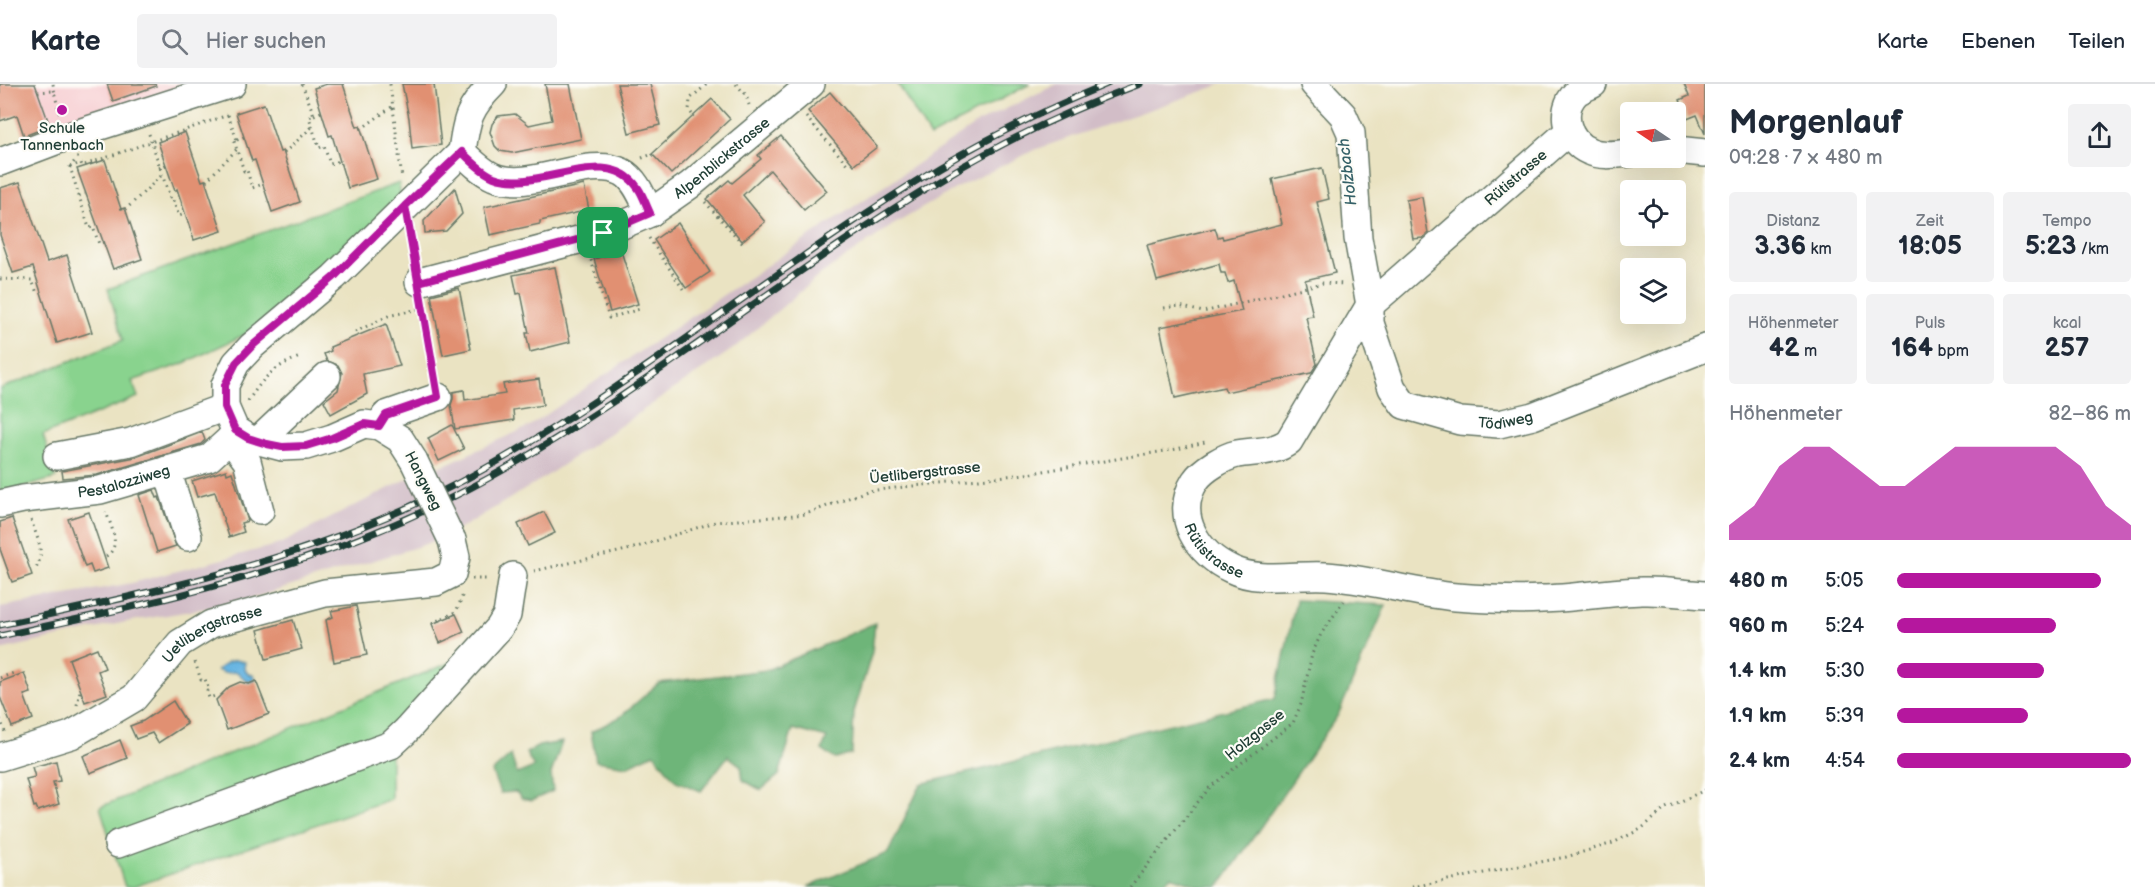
<!DOCTYPE html>
<html lang="de">
<head>
<meta charset="utf-8">
<style>
	:root { --surface:#fff; --page:#f2f2f3; --text:#1f2937; --muted:#747a83; --line:#e0e1e3; --accent:#b5179e }
	body { margin:0; font-family:"Balsamiq Sans",sans-serif; background:var(--page); color:var(--text); height:100vh; display:flex; flex-direction:column; font-size:22px; white-space:nowrap }
	* { box-sizing:border-box; margin:0 }
	p { font-size:20px; color:var(--muted) }
	.icon { flex:none; width:33px; height:33px; fill:none; stroke:currentColor; stroke-width:2; stroke-linecap:round; stroke-linejoin:round }
	.map { position:relative; flex:1; overflow:hidden }
	.details { display:flex; flex-direction:column; background:var(--surface); width:450px }
	.details>* { flex:none }
	.needle { width:39px; rotate:283deg }
	.tools { position:absolute; left:1620px; top:18px; display:grid; gap:12px }
	.tools a { display:grid; place-items:center; width:66px; height:66px; border-radius:6px; background:var(--surface); box-shadow:0 6px 24px #0002; font-size:30px }
	.pin { position:absolute; display:grid; place-items:center; width:51px; height:51px; color:#fff; margin:-26px; border-radius:12px; box-shadow:0 3px 9px #0006 }
	.round { display:grid; place-items:center; flex:none; width:63px; height:63px; border-radius:6px; background:var(--page) }
	.headline { display:flex; align-items:center; justify-content:space-between; height:102px; padding:0 24px }
	h1 { font-size:33px; font-weight:700; line-height:45px }
	.stats { display:grid; grid-template-columns:repeat(3,1fr); gap:9px; height:102px; padding:6px 24px }
	.stats div { display:grid; align-content:center; border-radius:6px; background:var(--page); text-align:center }
	.stats b { font-size:26px; font-weight:700 }
	.stats small { font-size:16px; font-weight:400 }
	.stats p { font-size:16px }
	.chart { height:168px; padding:12px 24px }
	.chart p { display:flex; justify-content:space-between }
	.chart svg { width:100%; height:108px; margin-top:6px; fill:var(--accent); opacity:.7 }
	ul { padding:0 24px; list-style:none; font-size:20px }
	li { display:grid; grid-template-columns:96px 72px 1fr; align-items:center; height:45px }
	li i { height:15px; border-radius:8px; background:var(--accent) }
	header { display:flex; align-items:center; gap:36px; box-sizing:border-box; height:84px; padding:0 30px; background:var(--surface); border-bottom:2px solid var(--line) }
	header strong { font-size:28px }
	nav { display:flex; gap:33px; margin-inline-start:auto; font-size:21px }
	.search { width:420px; height:54px; background:var(--page); display:flex; align-items:center; gap:15px; box-sizing:border-box; padding:0 21px; border-radius:6px; color:var(--muted); font-size:22px }
	main { display:flex; flex:1; min-height:0 }
	.map>svg:first-child { display:block }
	.built { fill:#f7cfd3 }
	.industrial { fill:#d2bdc7 }
	.green { fill:#89d38e; stroke:#548861; stroke-width:1.5 }
	.forest { fill:#6eb579; stroke:#467956; stroke-width:1.5 }
	.water { fill:#68b5e2; stroke:#44798b; stroke-width:1.5 }
	.building { fill:#e19072 }
	.lines { fill:none; stroke-linecap:round; stroke-linejoin:round }
	.minor-casing { stroke:#676; stroke-width:30 }
	.path { stroke:#676; stroke-width:3; stroke-dasharray:1.5 4.5; stroke-linecap:butt }
	.minor { stroke:#fff; stroke-width:27 }
	.rail-casing { stroke:#1f3d34; stroke-width:7 }
	.rail { stroke:#fdfcf7; stroke-width:4.5; stroke-dasharray:14; stroke-linecap:butt }
	.minor-bridge-casing { stroke:#676; stroke-width:30; stroke-linecap:butt }
	.minor-bridge { stroke:#fff; stroke-width:27 }
	.route-casing { stroke:#fff; stroke-width:12 }
	.route { stroke:#b5179e; stroke-width:8 }
	.poi-dot { fill:#b5179e; stroke:#fdfcf7; stroke-width:2 }
	.labels { text-anchor:middle; dominant-baseline:central; stroke-width:4.5; stroke-linejoin:round; paint-order:stroke }
	.poi-label { font-size:15px; fill:#1f3d34; stroke:#fdfcf7 }
	.street-label { font-size:15px; fill:#1f3d34; stroke:#fdfcf7 }
	.water-label { font-size:16px; font-style:italic; fill:#356168; stroke:#fdfcf7 }
</style>
</head>
<body>
<header>
<strong>Karte</strong>
<div class="search"><svg class="icon" aria-label="search" viewBox="0 0 24 24"><circle cx="10" cy="10" r="6"/><path d="M15 15l6 6"/></svg>Hier suchen</div>
<nav><a>Karte</a><a>Ebenen</a><a>Teilen</a></nav>
</header>
<main>
<div class="map">
<svg width="1705" height="803" viewBox="0 0 1705 803">
	<rect width="100%" height="100%" fill="#fdfcf7"/>
	<filter id="ink" filterUnits="userSpaceOnUse"><feTurbulence type="fractalNoise" baseFrequency=".0167" numOctaves="2"/><feDisplacementMap in="SourceGraphic" scale="12" xChannelSelector="R" yChannelSelector="G"/><feConvolveMatrix kernelMatrix="1 2 1 2 8 2 1 2 1" color-interpolation-filters="sRGB"/></filter>
	<filter id="wash" filterUnits="userSpaceOnUse"><feTurbulence type="fractalNoise" baseFrequency=".008" numOctaves="4" result="noise"/><feDisplacementMap in="SourceGraphic" scale="24" xChannelSelector="R" yChannelSelector="G"/><feGaussianBlur stdDeviation="1.35" result="paint"/><feColorMatrix in="noise" values="0 0 0 0 0 0 0 0 0 0 0 0 0 0 0 0 0 1.4 0 .05"/><feComposite in="paint" operator="in"/></filter>
	<g filter="url(#wash)">
		<rect width="100%" height="100%" fill="#eae3c2"/>
		<polygon class="built" points="6,0 195,0 24,52"/>
		<polygon class="industrial" points="1057,0 1223,0 1037,65 962,101 893,141 821,190 733,265 542,395 458,446 423,461 237,519 126,538 0,566 0,523 132,499 280,460 405,396 451,378 528,343 979,38"/>
		<g class="green">
			<polygon points="898,0 1030,0 930,53"/>
			<polygon points="399,99 401,117 334,183 246,250 182,280 132,297 138,313 43,351 56,394 4,409 0,408 0,305 123,256 108,205"/>
			<polygon points="466,572 391,658 391,715 133,803 125,803 100,723"/>
		</g>
		<g class="forest">
			<polygon points="1296,516 1386,521 1338,631 1219,803 1202,803 1171,792 1159,803 808,803 888,769 921,700 1275,615"/>
			<polygon points="875,539 872,568 854,628 852,670 835,675 822,666 827,654 793,645 779,691 761,706 743,696 741,682 728,672 701,707 676,697 654,669 627,682 596,677 591,648 620,633 659,599 767,586"/>
			<polygon points="562,658 551,690 553,707 531,717 522,715 516,708 500,709 492,688 511,671 517,690 534,683 526,669 539,662"/>
		</g>
		<polygon class="water" points="235,576 245,578 244,584 248,590 253,591 255,596 248,598 237,588 224,589 217,586 228,578"/>
		<g id="blocks">
			<g class="building">
				<polygon points="0,0 35,0 50,42 24,52 17,31 0,37"/>
				<polygon points="107,0 155,0 156,2 113,17"/>
				<polygon points="327,0 343,0 357,43 360,42 377,95 348,104 332,51 329,52 314,4"/>
				<polygon points="402,0 434,0 441,61 412,65 409,34"/>
				<polygon points="545,0 570,0 581,55 512,69 500,67 495,62 490,48 492,40 498,32 515,30 529,41 552,36"/>
				<polygon points="617,0 650,0 660,41 629,49"/>
				<polygon points="1684,0 1705,0 1705,50 1697,31 1687,35 1680,16 1689,12"/>
				<polygon points="830,8 877,63 854,81 808,27"/>
				<polygon points="712,15 730,35 671,90 652,70"/>
				<polygon points="264,20 280,68 283,67 300,118 272,128 255,76 252,77 236,29"/>
				<polygon points="185,48 202,97 205,96 222,147 194,156 177,105 175,107 158,58"/>
				<polygon points="781,52 827,107 804,126 770,86 743,111 765,138 742,157 707,115 729,96 732,99 761,75 758,71"/>
				<polygon points="105,76 121,125 125,124 142,175 113,185 77,85"/>
				<polygon points="1322,84 1329,115 1317,118 1335,189 1305,196 1313,232 1306,233 1317,280 1311,289 1226,308 1224,303 1175,314 1160,243 1242,227 1234,197 1228,199 1225,189 1221,189 1219,180 1157,197 1147,161 1215,144 1218,153 1222,152 1223,155 1282,140 1272,95"/>
				<polygon points="20,98 47,178 67,171 92,248 57,259 33,183 13,189 0,151 0,104"/>
				<polygon points="584,101 589,126 540,137 540,140 490,151 484,123"/>
				<polygon points="455,104 462,130 446,147 425,149 424,137"/>
				<polygon points="1422,113 1428,149 1423,154 1413,155 1406,116"/>
				<polygon points="678,139 710,188 686,204 654,156"/>
				<polygon points="621,167 638,220 610,228 594,175"/>
				<polygon points="555,183 570,258 530,268 526,249 529,249 521,209 517,210 513,191"/>
				<polygon points="459,204 471,265 443,271 431,211"/>
				<polygon points="386,240 400,282 363,290 367,310 331,330 324,317 338,306 342,289 338,281 327,277 324,270 331,267 330,263"/>
				<polygon points="539,295 543,321 513,326 514,336 455,345 451,321 453,315 453,308 464,306 465,316 505,310 503,300"/>
				<polygon points="452,341 464,365 439,377 428,354"/>
				<polygon points="202,348 205,356 201,360 97,391 63,394 62,387 136,373"/>
				<polygon points="226,386 227,390 232,388 248,437 241,439 244,448 229,453 215,408 197,413 192,397"/>
				<polygon points="154,406 157,414 159,413 176,462 157,468 139,411"/>
				<polygon points="89,428 108,484 93,489 90,481 85,483 68,435"/>
				<polygon points="544,428 555,449 528,462 518,440"/>
				<polygon points="12,434 32,491 12,498 0,465 0,438"/>
				<polygon points="356,522 367,571 334,578 326,536 333,533 331,527"/>
				<polygon points="456,530 464,548 440,559 432,540"/>
				<polygon points="293,536 302,565 266,575 258,546"/>
				<polygon points="97,564 105,584 98,587 107,610 85,618 69,575"/>
				<polygon points="24,589 31,609 24,611 33,635 12,643 0,613 0,598"/>
				<polygon points="256,597 269,630 227,646 216,616 229,603 240,598 249,600"/>
				<polygon points="173,617 187,640 158,659 152,649 136,655 130,642 143,637"/>
				<polygon points="120,656 127,674 90,689 83,672"/>
				<polygon points="56,677 60,697 53,698 59,720 38,727 36,722 34,723 26,695 35,693 32,683"/>
			</g>
		</g>
	</g>
	<g filter="url(#ink)">
		<use href="#blocks" fill-opacity="0" stroke="#676" stroke-width="1.5"/>
		<g class="lines">
			<g class="minor-casing">
				<g id="minor">
					<path id="s1" d="M1314,0L1343,31L1351,49L1358,154L1370,221V239L1392,304L1404,321L1460,337L1499,340L1533,332L1705,264"/>
					<path d="M1593,0C1587,3 1581,5 1576,9C1558,27 1567,58 1589,67C1602,73 1617,70 1630,69"/>
					<path id="s2" d="M1568,48L1370,221L1289,357C1275,369 1254,367 1237,370C1224,373 1203,385 1195,397C1173,432 1198,470 1231,485C1259,499 1296,490 1326,492C1370,495 1412,509 1456,513C1484,515 1514,517 1542,515C1575,514 1608,508 1642,507C1662,506 1684,510 1705,511"/>
					<polyline points="1676,66 1705,69"/>
					<path d="M462,68C471,77 482,88 494,93C533,108 586,71 622,88C636,95 643,115 650,129"/>
					<path d="M462,68C466,35 469,24 493,0"/>
					<polyline points="0,78 66,53 232,0"/>
					<path id="s3" d="M419,198L601,150L650,129L690,101L811,0"/>
					<polyline points="379,342 386,331 438,313"/>
					<polyline points="230,355 247,377 260,427"/>
					<polyline points="258,357 327,292"/>
					<polyline points="57,372 131,358 225,323"/>
					<polyline points="414,377 400,355 379,342 364,340 332,354 306,362 282,363 248,354 235,346 225,323 225,301 236,279 252,262 334,193 462,68"/>
					<polyline points="167,386 188,453"/>
					<path id="s4" d="M0,420L23,415L100,406L209,374L230,355L235,346"/>
					<path id="s5" d="M0,673L71,651L134,614L180,559L211,540L325,509L436,498L452,490L456,473L452,456"/>
					<polyline points="118,760 391,661 405,648 499,544 507,531 513,492"/>
				</g>
			</g>
			<g class="path">
				<polyline points="53,0 55,10"/>
				<polyline points="302,0 314,31 309,33 319,64 324,62 330,80 340,77"/>
				<polyline points="390,0 402,95"/>
				<polyline points="736,0 746,11 749,21"/>
				<polyline points="38,8 52,7 55,11 60,31"/>
				<polyline points="692,30 689,26 690,15 707,0"/>
				<polyline points="228,31 237,56 234,57 244,87 247,86 252,104 263,100"/>
				<polyline points="314,31 321,28"/>
				<polyline points="806,33 848,81"/>
				<polyline points="361,45 393,22"/>
				<polyline points="149,50 170,114 172,114 179,132 185,130"/>
				<polyline points="237,56 244,53"/>
				<polyline points="284,69 312,43"/>
				<polyline points="78,73 70,83 89,144 93,143 99,160 104,158"/>
				<polyline points="642,74 650,71"/>
				<polyline points="70,83 81,79 82,82 228,31"/>
				<polyline points="159,84 166,81"/>
				<polyline points="206,97 237,65"/>
				<polyline points="79,112 85,110"/>
				<polyline points="705,118 743,160"/>
				<polyline points="125,126 162,91"/>
				<polyline points="410,149 415,175"/>
				<polyline points="649,154 683,205"/>
				<polyline points="591,176 609,234 640,225"/>
				<polyline points="0,195 32,196 37,209"/>
				<polyline points="423,220 434,291"/>
				<polyline points="1164,224 1179,222 1203,228 1323,199 1345,200"/>
				<polyline points="355,248 388,232 423,224"/>
				<path d="M248,317C264,293 273,283 300,273"/>
				<path d="M31,436C37,454 47,470 34,487"/>
				<path d="M106,472C122,463 111,442 106,428"/>
				<polyline points="534,487 631,465 715,438 806,430 867,407 1025,390 1177,365 1205,358"/>
				<polyline points="472,495 489,495"/>
				<polyline points="432,539 456,528 464,508"/>
				<polyline points="195,578 201,596 205,595 209,606 207,607 209,614 215,612"/>
				<polyline points="0,594 14,589"/>
				<polyline points="77,621 80,607"/>
				<polyline points="0,635 5,648"/>
				<polyline points="1130,803 1210,703 1293,639 1301,620 1312,570 1321,550 1344,517"/>
				<polyline points="1412,803 1566,773 1613,759 1641,745 1666,724 1705,706"/>
			</g>
			<use href="#minor" class="minor"/>
			<g class="rail-casing">
				<g id="rail">
					<path d="M0,541C170,505 332,471 486,384C644,295 784,177 939,83C993,51 1049,24 1107,0"/>
					<path d="M0,552C173,515 331,481 487,395C647,307 787,187 943,94C1006,56 1072,25 1140,0"/>
				</g>
			</g>
			<use href="#rail" class="rail"/>
			<g class="minor-bridge-casing">
				<polyline id="minor-bridge" points="414,377 452,456"/>
			</g>
			<use href="#minor-bridge" class="minor-bridge"/>
		</g>
	</g>
	<g class="lines" filter="url(#ink)">
		<g class="route-casing">
			<path id="route" d="M603,149L419,198L405,122L334,193L252,262L236,279L225,301V323L235,346L248,354L267,360L282,363L306,362L332,354L364,340L379,342L386,331L438,313L405,122L462,68C471,77 482,88 494,93C538,110 606,58 638,104C643,111 646,121 650,129L603,149"/>
		</g>
		<use href="#route" class="route"/>
	</g>
	<circle class="poi-dot" cx="62" cy="26" r="6"/>
	<g class="labels">
		<g class="poi-label">
			<text x="62" y="44">Schule<tspan x="62" dy="17">Tannenbach</tspan></text>
		</g>
		<g class="street-label">
			<text stroke="none"><textPath href="#s3" startOffset="332">Alpenblickstrasse</textPath></text>
			<text transform="translate(1516 94) rotate(-41)">Rütistrasse</text>
			<text stroke="none"><textPath href="#s1" startOffset="447">Tödiweg</textPath></text>
			<text transform="translate(925 389) rotate(-6)">Üetlibergstrasse</text>
			<text stroke="none"><textPath href="#s4" startOffset="126">Pestalozziweg</textPath></text>
			<text transform="translate(423 397) rotate(63)">Hangweg</text>
			<text stroke="none"><textPath href="#s2" startOffset="609">Rütistrasse</textPath></text>
			<text stroke="none"><textPath href="#s5" startOffset="252">Uetlibergstrasse</textPath></text>
			<text transform="translate(1255 651) rotate(-39)">Holzgasse</text>
		</g>
		<g class="water-label">
			<text transform="translate(1348 88) rotate(-97)">Holzbach</text>
		</g>
	</g>
</svg>
<div class="tools">
<a><svg class="needle" viewBox="-14 -14 28 28"><path d="M0-13l5 13h-10z" fill="#e53935"/><path d="M0 13l5-13h-10z" fill="#747a83"/></svg></a>
<a><svg class="icon" aria-label="locate" viewBox="0 0 24 24"><circle cx="12" cy="12" r="6"/><path d="M12 2v4M12 18v4M2 12h4M18 12h4"/></svg></a>
<a><svg class="icon" aria-label="layers" viewBox="0 0 24 24"><path d="M12 4l9 5-9 5-9-5zM3 14l9 5 9-5"/></svg></a>
</div>
<div class="pin" style="left:603px;top:149px;background:#1e9e55"><svg class="icon" aria-label="arrive" viewBox="0 0 24 24"><path d="M6 21V4h12l-3 4 3 4H6"/></svg></div>
</div>
<section class="details">
<div class="headline"><div><h1>Morgenlauf</h1><p>09:28 · 7 × 480 m</p></div><a class="round"><svg class="icon" aria-label="share" viewBox="0 0 24 24"><path d="M12 15V3M7 8l5-5 5 5M5 13v7h14v-7"/></svg></a></div>
<div class="stats">
<div><p>Distanz</p><b>3.36<small> km</small></b></div>
<div><p>Zeit</p><b>18:05</b></div>
<div><p>Tempo</p><b>5:23<small> /km</small></b></div>
</div>
<div class="stats">
<div><p>Höhenmeter</p><b>42<small> m</small></b></div>
<div><p>Puls</p><b>164<small> bpm</small></b></div>
<div><p>kcal</p><b>257</b></div>
</div>
<div class="chart"><p><span>Höhenmeter</span>82–86 m</p>
<svg viewBox="0 0 160 44" preserveAspectRatio="none"><path d="M0 44V38L10 30L20 14L30 6L40 6L50 14L60 22L70 22L80 14L90 6L100 6L110 6L120 6L130 6L140 14L150 30L160 38V44z"/></svg>
</div>
<ul>
<li><b>480 m</b>5:05<i style="width:87%"></i></li>
<li><b>960 m</b>5:24<i style="width:68%"></i></li>
<li><b>1.4 km</b>5:30<i style="width:63%"></i></li>
<li><b>1.9 km</b>5:39<i style="width:56%"></i></li>
<li><b>2.4 km</b>4:54<i style="width:100%"></i></li>
</ul>
</section>
</main>
</body>
</html>
